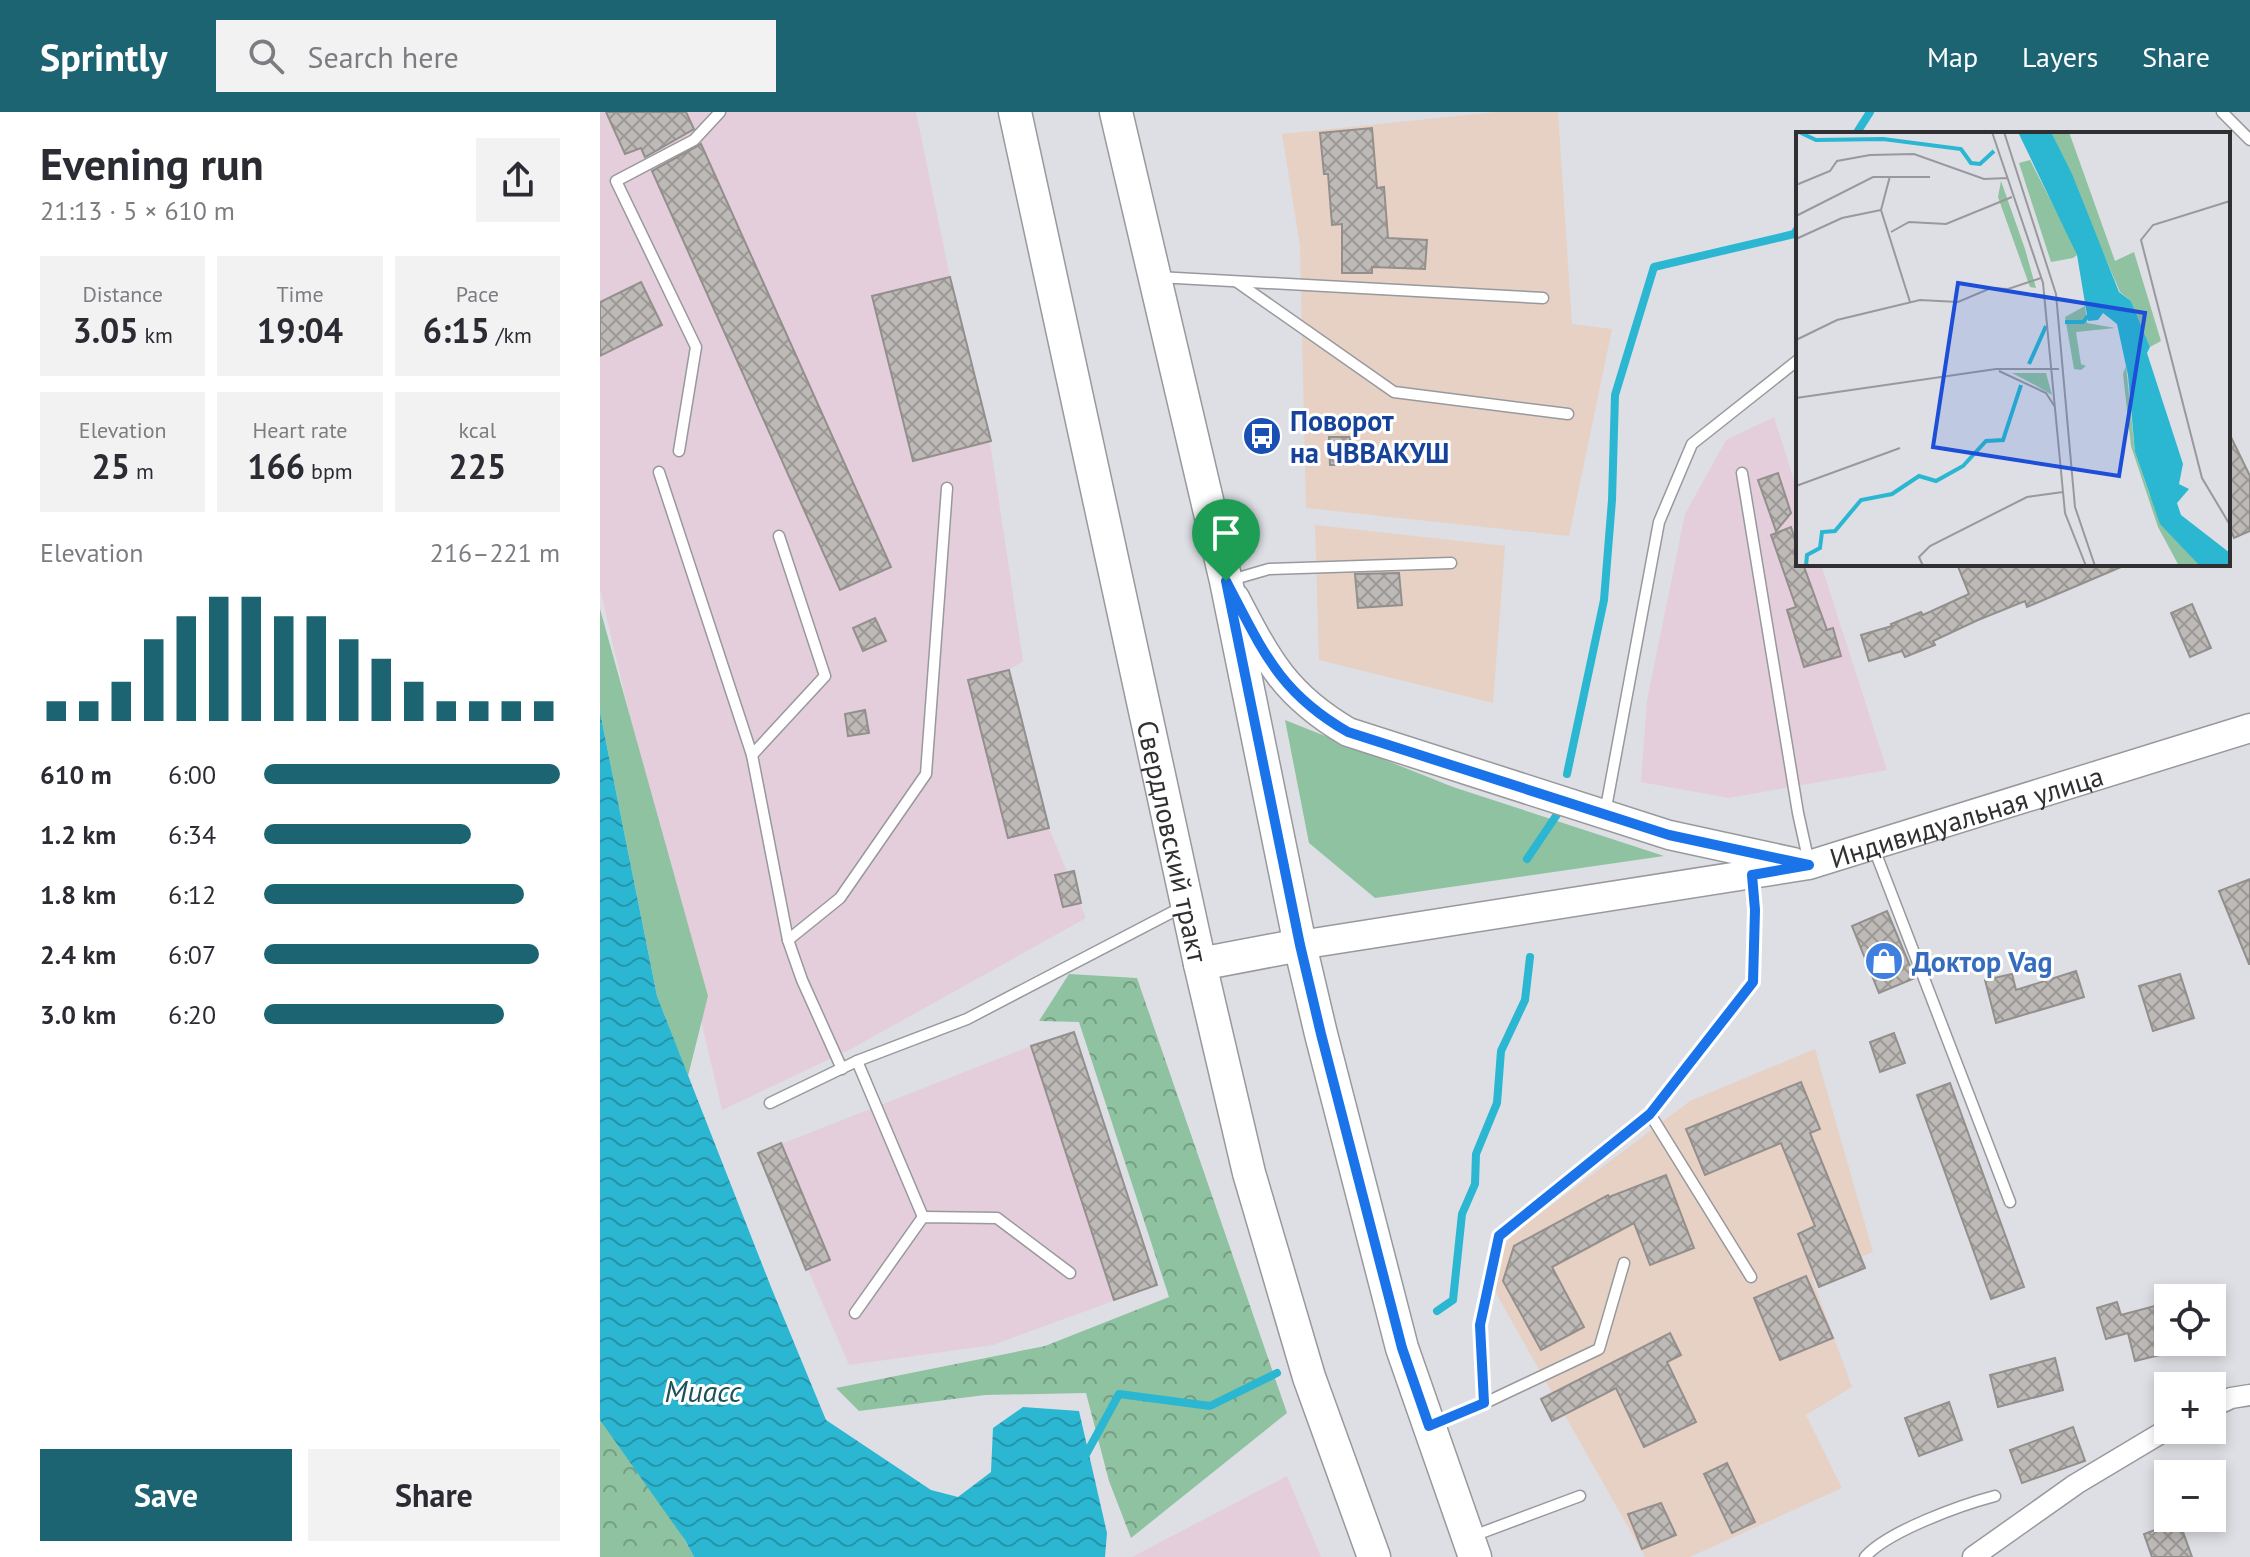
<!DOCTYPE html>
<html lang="en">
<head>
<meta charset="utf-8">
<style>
	:root { --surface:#fff; --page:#f2f2f3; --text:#2b2b33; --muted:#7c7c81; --accent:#1c6472 }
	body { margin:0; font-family:"PT Sans",sans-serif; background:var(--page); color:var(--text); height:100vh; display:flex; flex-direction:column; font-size:30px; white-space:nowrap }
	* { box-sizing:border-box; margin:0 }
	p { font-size:26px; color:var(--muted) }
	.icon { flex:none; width:44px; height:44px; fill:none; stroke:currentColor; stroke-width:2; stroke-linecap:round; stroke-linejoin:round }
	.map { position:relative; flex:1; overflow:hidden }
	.details { display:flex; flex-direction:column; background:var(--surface); width:600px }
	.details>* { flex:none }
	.tools { position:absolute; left:1554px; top:1172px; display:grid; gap:16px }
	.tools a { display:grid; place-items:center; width:72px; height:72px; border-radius:0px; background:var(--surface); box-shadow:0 4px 12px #0003; font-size:40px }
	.pin { position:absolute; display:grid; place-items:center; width:68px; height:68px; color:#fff; margin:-82px -34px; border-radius:50% 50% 50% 0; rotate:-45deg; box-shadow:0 0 8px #0007 }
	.pin .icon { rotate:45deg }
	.round { display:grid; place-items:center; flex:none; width:84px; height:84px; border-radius:0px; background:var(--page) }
	.headline { display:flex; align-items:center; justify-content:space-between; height:136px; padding:0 40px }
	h1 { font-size:44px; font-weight:700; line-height:60px }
	.stats { display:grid; grid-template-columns:repeat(3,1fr); gap:12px; height:136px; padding:8px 40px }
	.stats div { display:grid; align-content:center; border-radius:0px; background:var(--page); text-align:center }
	.stats b { font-size:34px; font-weight:700 }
	.stats small { font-size:22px; font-weight:400 }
	.stats p { font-size:22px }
	.chart { height:224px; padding:16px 40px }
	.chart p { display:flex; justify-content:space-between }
	.chart svg { width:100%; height:144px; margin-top:8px; stroke:var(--accent); stroke-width:6 }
	.primary-button { display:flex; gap:16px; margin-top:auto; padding:16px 40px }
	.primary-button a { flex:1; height:92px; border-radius:0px; background:var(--accent); color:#fff; font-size:32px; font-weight:700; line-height:92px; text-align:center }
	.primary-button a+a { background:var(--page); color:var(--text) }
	ul { padding:0 40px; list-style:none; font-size:26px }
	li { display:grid; grid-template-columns:128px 96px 1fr; align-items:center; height:60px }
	li i { height:20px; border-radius:10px; background:var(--accent) }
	header { display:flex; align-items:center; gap:48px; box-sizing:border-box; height:112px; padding:0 40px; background:var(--accent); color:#fff }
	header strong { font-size:38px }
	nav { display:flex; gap:44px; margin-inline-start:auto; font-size:28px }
	.search { width:560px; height:72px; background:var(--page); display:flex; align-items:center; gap:20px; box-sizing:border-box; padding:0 28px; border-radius:0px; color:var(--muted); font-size:30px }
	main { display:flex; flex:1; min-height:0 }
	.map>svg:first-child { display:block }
	.commercial { fill:#e7d1c5 }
	.industrial { fill:#e5cedb }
	.green { fill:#8fc2a0 }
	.forest { fill:url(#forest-crowns) }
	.water { fill:url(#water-waves) }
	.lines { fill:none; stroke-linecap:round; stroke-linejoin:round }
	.stream { stroke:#2bb6d2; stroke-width:8 }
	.building { fill:url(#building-cross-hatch); stroke:#938f8c; stroke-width:2 }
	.lane-casing { stroke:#97999d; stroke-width:13 }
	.street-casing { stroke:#97999d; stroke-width:23 }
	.secondary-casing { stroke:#97999d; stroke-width:31 }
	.primary-casing { stroke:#97999d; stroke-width:35 }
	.lane { stroke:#fff; stroke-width:10 }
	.street { stroke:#fff; stroke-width:20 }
	.secondary { stroke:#fff; stroke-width:28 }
	.primary { stroke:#fff; stroke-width:32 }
	.route-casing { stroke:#fff; stroke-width:16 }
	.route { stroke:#1a73e8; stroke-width:10 }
	.labels { text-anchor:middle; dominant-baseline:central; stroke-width:6; stroke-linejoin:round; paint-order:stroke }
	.transit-label { font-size:28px; font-weight:bold; fill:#164399; stroke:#fff; text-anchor:start }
	.street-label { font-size:28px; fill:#303032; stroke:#fff }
	.shop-label { font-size:28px; font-weight:bold; fill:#366cbe; stroke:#fff; text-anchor:start }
	.water-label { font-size:30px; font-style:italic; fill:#1c525e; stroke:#fff }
	.inset-river { fill:none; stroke:#2bb6d2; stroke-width:4 }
	.inset-road { fill:none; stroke:#98999d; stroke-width:2 }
	.view { fill:#1d4ed8; fill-opacity:0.15; stroke:#1d4ed8; stroke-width:4 }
	.inset-edge { fill:none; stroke:#303032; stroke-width:4 }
</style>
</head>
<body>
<header>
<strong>Sprintly</strong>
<div class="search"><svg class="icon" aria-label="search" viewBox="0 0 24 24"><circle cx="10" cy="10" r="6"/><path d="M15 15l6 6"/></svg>Search here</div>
<nav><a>Map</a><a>Layers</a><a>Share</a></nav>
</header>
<main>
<section class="details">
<div class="headline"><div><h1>Evening run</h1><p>21:13 · 5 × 610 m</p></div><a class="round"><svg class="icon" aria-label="share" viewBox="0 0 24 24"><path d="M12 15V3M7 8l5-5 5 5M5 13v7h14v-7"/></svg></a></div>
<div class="stats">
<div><p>Distance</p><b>3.05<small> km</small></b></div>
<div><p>Time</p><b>19:04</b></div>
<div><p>Pace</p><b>6:15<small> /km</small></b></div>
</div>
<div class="stats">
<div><p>Elevation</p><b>25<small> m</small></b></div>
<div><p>Heart rate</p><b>166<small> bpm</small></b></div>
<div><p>kcal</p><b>225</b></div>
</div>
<div class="chart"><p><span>Elevation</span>216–221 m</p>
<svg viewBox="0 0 160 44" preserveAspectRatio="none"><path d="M5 44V38M15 44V38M25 44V32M35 44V19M45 44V12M55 44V6M65 44V6M75 44V12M85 44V12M95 44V19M105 44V25M115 44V32M125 44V38M135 44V38M145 44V38M155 44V38"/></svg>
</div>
<ul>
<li><b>610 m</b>6:00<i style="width:100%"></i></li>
<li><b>1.2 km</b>6:34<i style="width:70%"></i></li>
<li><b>1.8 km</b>6:12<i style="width:88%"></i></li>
<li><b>2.4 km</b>6:07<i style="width:93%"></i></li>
<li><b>3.0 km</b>6:20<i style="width:81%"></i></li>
</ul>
<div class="primary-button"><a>Save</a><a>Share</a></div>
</section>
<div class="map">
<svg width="1650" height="1445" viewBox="0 0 1650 1445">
	<defs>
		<pattern id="forest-crowns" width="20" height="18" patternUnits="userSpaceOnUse" patternTransform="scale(2)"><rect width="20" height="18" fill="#8fc2a0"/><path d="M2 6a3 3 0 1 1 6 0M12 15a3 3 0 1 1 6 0" fill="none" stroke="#759e83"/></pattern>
		<pattern id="water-waves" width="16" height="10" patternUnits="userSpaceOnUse" patternTransform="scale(2)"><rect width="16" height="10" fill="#2bb6d2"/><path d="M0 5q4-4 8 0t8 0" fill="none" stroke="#2594ab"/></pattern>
		<pattern id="building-cross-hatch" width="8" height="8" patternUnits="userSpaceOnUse" patternTransform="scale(2)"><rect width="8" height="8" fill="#bebab7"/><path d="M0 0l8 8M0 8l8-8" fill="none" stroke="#9b9895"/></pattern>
	</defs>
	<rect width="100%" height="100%" fill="#dddfe4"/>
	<g class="commercial">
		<polygon points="896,0 958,0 972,212 1012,217 969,424 706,396 700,134 682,22"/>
		<polygon points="715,413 905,434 893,591 719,548"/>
		<polygon points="1215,937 1273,1140 1212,1166 1252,1275 1206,1303 1242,1376 1090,1445 1045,1445 885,1162 913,1122 1090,989"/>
	</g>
	<g class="industrial">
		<polygon points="0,0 316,0 350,165 391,337 423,549 409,558 449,716 486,806 251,937 122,998 0,477"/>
		<polygon points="1174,305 1198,381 1198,452 1221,452 1287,658 1129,686 1041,670 1047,588 1085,402 1126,328"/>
		<polygon points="474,920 557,1173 393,1233 249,1253 158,1041 431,934"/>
		<polygon points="687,1364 721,1445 532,1445"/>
	</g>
	<g class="green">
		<polygon points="0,497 108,884 88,964 57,884 0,600"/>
		<polygon points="685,608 853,675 1064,744 775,786 709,731"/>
	</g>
	<g class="forest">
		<polygon points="469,862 537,866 687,1301 531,1426 509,1369 486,1281 385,1283 259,1299 236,1276 445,1234 569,1185 479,910 439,909"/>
		<path d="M0,1306C29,1353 69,1395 94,1445H0Z"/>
	</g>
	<polygon class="water" points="0,600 57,884 171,1175 226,1308 331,1378 358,1385 391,1360 393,1316 423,1295 479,1299 507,1421 505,1445 94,1445 85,1428 0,1308"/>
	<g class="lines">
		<g class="stream">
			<polyline points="1256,22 1270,0"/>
			<polyline points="967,662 1004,488 1012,388 1015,283 1054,155 1194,122 1198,116"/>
			<polyline points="927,747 958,701"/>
			<polyline points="837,1199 853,1188 862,1102 875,1072 876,1042 897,991 901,939 925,888 930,845"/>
			<polyline points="484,1346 519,1282 610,1294 677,1261"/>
		</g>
	</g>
	<g class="building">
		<polygon points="6,0 86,0 94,17 45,45 41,36 25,42"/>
		<polygon points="772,16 777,76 784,75 788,126 827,128 825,157 772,155 772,161 742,161 742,112 732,113 728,62 724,62 720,21"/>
		<polygon points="101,32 291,455 240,478 52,59"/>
		<polygon points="350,165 391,329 313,349 272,184"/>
		<polygon points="41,170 62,213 0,244 0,190"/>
		<polygon points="1628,319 1650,364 1650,419 1634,426 1628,412"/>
		<polygon points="729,325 750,325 751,353 730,353"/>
		<polygon points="1178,361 1191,401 1176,419 1158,368"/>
		<polygon points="1191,415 1198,437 1198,452 1203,452 1227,518 1233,516 1241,544 1204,555 1187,498 1196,495 1171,423"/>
		<polygon points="1357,452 1528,452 1427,495 1425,489 1378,508 1333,529 1335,533 1305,545 1302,539 1269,549 1261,523 1292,514 1291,512 1321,500 1323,503 1369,482"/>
		<polygon points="799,461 802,493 758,496 755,462"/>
		<polygon points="1592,492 1611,536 1590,545 1571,501"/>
		<polygon points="275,506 286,529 263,539 253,516"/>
		<polygon points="409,558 449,716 408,726 368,568"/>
		<polygon points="265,598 269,621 248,624 245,602"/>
		<polygon points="474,759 481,791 463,795 455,763"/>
		<polygon points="1650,767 1650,852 1649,852 1619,779"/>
		<polygon points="1287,799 1315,866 1279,881 1252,814"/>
		<polygon points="1476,859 1484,885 1396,911 1385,868 1412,862 1416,878"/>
		<polygon points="1580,862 1594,906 1553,919 1539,874"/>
		<polygon points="474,920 557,1173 514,1188 431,934"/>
		<polygon points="1294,921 1305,951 1280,960 1270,930"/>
		<polygon points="1201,970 1220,1017 1210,1021 1265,1156 1219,1175 1198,1122 1215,1114 1181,1031 1105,1063 1086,1017"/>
		<polygon points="1350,971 1424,1175 1391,1187 1317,983"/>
		<polygon points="181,1031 230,1148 206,1158 158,1041"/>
		<polygon points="1066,1063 1094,1136 1050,1153 1034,1111 952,1155 984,1215 941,1238 903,1169 914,1134 1008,1083 1009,1085"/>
		<polygon points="1206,1164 1233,1226 1180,1248 1154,1186"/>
		<polygon points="1517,1190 1521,1203 1555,1194 1568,1241 1535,1249 1528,1221 1506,1227 1497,1196"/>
		<polygon points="1070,1221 1081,1243 1067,1250 1096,1310 1044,1335 1016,1276 952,1309 941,1287"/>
		<polygon points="1455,1246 1463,1278 1398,1295 1390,1263"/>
		<polygon points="1349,1290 1362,1328 1319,1344 1305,1306"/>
		<polygon points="1473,1315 1485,1349 1422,1371 1410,1338"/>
		<polygon points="1127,1351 1155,1410 1132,1421 1104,1362"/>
		<polygon points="1061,1391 1076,1423 1042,1437 1028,1402"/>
		<polygon points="1579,1409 1592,1445 1552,1445 1544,1422"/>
	</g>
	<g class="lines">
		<g class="lane-casing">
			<g id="lane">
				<polyline points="1622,0 1650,28"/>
				<polyline points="558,165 943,186"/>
				<polyline points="637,170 794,280 968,302"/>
				<polyline points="79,339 96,235 16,69 94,28 120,0"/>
				<polyline points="59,360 152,643 188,828 202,868 242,957"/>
				<polyline points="1142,361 1198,701 1209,751"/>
				<polyline points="631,468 669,457 851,451"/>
				<polyline points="152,643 225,564 179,424"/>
				<polyline points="1005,701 1059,410 1092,332 1198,248"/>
				<polyline points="1273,734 1410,1090"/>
				<polyline points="188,828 240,786 326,662 347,376"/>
				<polyline points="257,949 323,1105"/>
				<polyline points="170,991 257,949 367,907 582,795"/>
				<polyline points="1050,1002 1151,1165"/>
				<polyline points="255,1201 323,1105 397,1106 470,1161"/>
				<polyline points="884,1291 880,1213 899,1124 1050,1002 1153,870 1155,798 1152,765"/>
				<polyline points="835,1312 868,1299 999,1237 1024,1151"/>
				<polyline points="873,1424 980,1384"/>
				<path d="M1265,1445C1288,1419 1361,1393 1395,1384"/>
			</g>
		</g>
		<g class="street-casing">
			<g id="street">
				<polyline points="1612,1295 1631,1286 1650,1283"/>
				<polyline points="1373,1445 1476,1372 1568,1317"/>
			</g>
		</g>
		<g class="secondary-casing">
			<g id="secondary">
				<path d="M635,486C668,549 685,583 748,620L1069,723L1193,750"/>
				<path id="s1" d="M700,833L1209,753L1650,616"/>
			</g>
		</g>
		<g class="primary-casing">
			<g id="primary">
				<path id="s2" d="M415,0L600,852L649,1061L709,1265L774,1445"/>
				<polyline points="516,0 626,469 700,833 721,922 802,1236 875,1445"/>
				<polyline points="600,852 700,833"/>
			</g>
		</g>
		<use href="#lane" class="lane"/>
		<use href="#street" class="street"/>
		<use href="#secondary" class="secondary"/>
		<use href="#primary" class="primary"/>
	</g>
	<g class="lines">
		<g class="route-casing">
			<path id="route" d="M626,469C662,537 678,580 748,620L1069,723L1209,753L1152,763L1155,798L1153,870L1050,1002L899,1124L880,1213L884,1291L829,1314L802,1236L721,922L700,833Z"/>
		</g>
		<use href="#route" class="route"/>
	</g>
	<defs>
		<g id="bus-disc" transform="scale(2)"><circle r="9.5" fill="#1a4fb4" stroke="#fff"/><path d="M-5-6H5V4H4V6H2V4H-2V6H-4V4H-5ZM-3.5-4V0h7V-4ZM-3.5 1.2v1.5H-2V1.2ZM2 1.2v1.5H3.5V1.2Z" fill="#fff"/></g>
		<g id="shop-disc" transform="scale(2)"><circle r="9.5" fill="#3f7fe0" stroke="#fff"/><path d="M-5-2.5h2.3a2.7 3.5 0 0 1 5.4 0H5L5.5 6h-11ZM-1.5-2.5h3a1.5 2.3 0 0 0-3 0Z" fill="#fff"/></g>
	</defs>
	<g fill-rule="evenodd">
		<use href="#bus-disc" x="662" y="324"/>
		<use href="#shop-disc" x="1284" y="849"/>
	</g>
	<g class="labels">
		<g class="transit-label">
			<text x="690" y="308">Поворот<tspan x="690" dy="32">на ЧВВАКУШ</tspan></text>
		</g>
		<g class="street-label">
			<text stroke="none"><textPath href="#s1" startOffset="680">Индивидуальная улица</textPath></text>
			<text stroke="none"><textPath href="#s2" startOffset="746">Свердловский тракт</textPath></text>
		</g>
		<g class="shop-label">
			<text x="1312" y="849">Доктор Vag</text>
		</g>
		<g class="water-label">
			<text x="103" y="1278">Миасс</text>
		</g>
	</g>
	<g transform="translate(1196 20)">
		<rect width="434" height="434" fill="#dddfe4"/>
		<path d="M330,234L339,320L354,364L405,434H383L362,395L335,314L327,242ZM216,241H250L256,263L239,253Z" fill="#8fc2a0"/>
		<path d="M255,0H273L319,129L338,120L365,209L354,215L335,169L324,160ZM234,28L272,102L281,123L277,126L255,130L223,31ZM205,49L229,117L240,156L234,155L202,65ZM289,174L291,191L319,196L280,200L285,232L290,234L285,238L278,237L269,185Z" fill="#8fc2a0"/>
		<path d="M222,0H255L276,42L323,160L335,169L354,215L351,221L387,332L383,352L393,357L381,371L385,383L434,421V434H404L364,392L339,320L332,243L321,192L307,181L302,188L292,189L281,123Z" fill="#2bb6d2"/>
		<path class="inset-river" d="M3,0L20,8L87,7L165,17L175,31L184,32L198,19M269,190H287L292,184M233,232L250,194M10,434L11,423L24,416L26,400L39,399L65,368L96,362L123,344L140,349L167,334L190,309L207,308L225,253"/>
		<path class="inset-road" d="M196,0L247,151L269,381L290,434M208,0L260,162L279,375L299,434M94,44L85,78L114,170M0,53L34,39L41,29L74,23L118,22L188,47L212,46M434,69L357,93L345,108L406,346L434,393M0,84L77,45H134M95,100L113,90L150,92L216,65M0,107L46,86L85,78M0,208L41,188L124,168L162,170L195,156L212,157L245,146M203,239L250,261L259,275M0,266L200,237H263M0,354L104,316M127,434L123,425L134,414L231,365L267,360"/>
		<path class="view" d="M162,151L349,181L323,344L137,315Z"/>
		<rect width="434" height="434" class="inset-edge"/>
	</g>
</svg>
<div class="tools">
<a><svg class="icon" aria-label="locate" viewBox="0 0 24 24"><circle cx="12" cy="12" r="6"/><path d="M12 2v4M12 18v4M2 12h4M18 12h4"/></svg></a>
<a>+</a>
<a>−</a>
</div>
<div class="pin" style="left:626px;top:469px;background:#1e9e55"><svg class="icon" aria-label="arrive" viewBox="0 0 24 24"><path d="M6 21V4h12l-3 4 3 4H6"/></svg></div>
</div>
</main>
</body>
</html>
